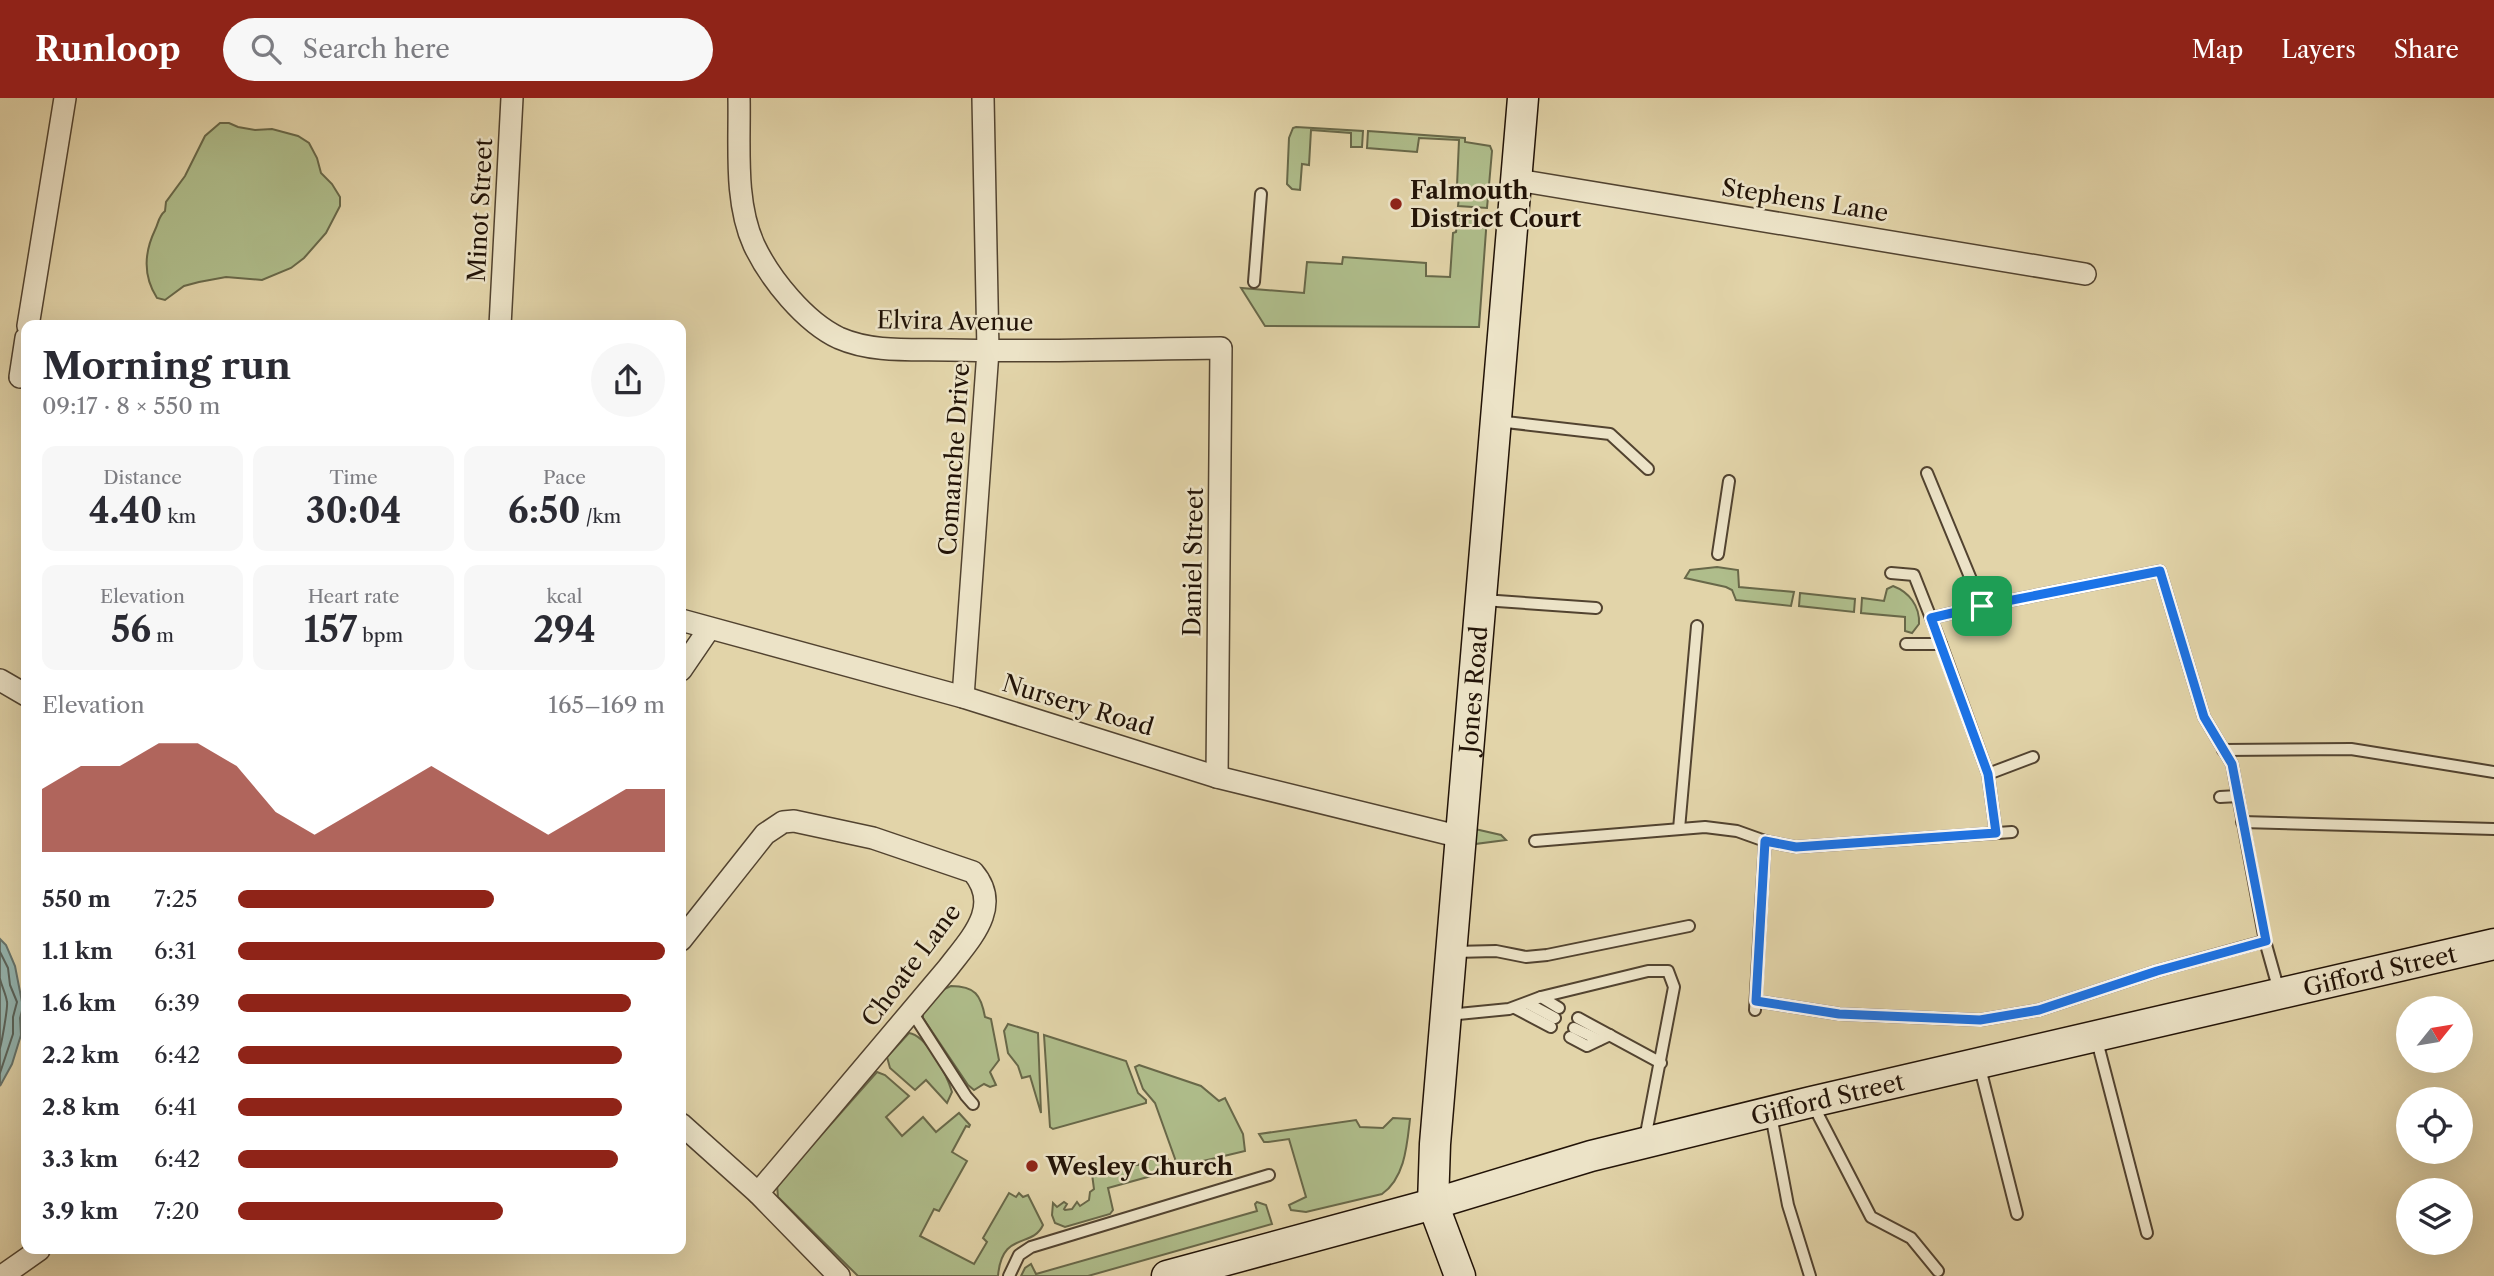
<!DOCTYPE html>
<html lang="en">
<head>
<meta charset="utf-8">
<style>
	:root { --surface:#fff; --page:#f7f7f7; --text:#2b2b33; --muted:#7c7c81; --accent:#8f2418 }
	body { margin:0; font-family:"Libre Caslon Text",serif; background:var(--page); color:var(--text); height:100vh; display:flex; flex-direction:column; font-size:26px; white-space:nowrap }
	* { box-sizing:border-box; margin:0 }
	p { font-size:23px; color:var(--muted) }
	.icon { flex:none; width:38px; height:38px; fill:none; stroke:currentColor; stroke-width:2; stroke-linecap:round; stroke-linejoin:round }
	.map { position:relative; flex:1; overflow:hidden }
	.side { position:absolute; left:21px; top:222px; width:665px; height:934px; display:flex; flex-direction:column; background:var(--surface); border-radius:14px; box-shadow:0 7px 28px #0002 }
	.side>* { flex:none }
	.needle { width:46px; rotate:60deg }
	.buttons { position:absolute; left:2396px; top:898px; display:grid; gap:14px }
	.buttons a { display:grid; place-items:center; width:77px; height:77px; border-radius:50%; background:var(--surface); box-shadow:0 7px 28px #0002; font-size:35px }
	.pin { position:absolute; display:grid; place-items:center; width:60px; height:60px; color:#fff; margin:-30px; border-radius:14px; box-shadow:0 4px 10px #0006 }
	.round { display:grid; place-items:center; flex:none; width:74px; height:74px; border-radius:37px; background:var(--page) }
	.head { display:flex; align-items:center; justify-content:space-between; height:119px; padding:0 21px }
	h1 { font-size:38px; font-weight:800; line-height:52px }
	.figures { display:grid; grid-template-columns:repeat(3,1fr); gap:10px; height:119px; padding:7px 21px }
	.figures div { display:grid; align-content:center; border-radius:14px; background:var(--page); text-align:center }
	.figures b { font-size:35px; font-weight:800 }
	.figures small { font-size:19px; font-weight:400 }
	.figures p { font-size:19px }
	.chart { height:196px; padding:14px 21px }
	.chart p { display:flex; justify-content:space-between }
	.chart svg { width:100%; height:126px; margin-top:7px; fill:var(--accent); opacity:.7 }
	ul { padding:0 21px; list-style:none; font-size:23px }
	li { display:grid; grid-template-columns:112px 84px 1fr; align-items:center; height:52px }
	li i { height:18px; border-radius:9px; background:var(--accent) }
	header { display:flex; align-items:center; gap:42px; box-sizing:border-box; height:98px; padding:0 35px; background:var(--accent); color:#fff }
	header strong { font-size:33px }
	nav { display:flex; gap:38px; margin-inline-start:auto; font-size:24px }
	.search { width:490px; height:63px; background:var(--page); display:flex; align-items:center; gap:18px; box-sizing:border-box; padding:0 24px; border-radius:38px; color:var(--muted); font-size:26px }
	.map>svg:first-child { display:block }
	.green { fill:#afbd8b; stroke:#686849; stroke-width:2 }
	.water { fill:#97b7b1; stroke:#68756d; stroke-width:2 }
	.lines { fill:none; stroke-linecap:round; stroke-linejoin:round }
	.shore { stroke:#5c655c; stroke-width:2 }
	.lane-casing { stroke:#524330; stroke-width:14 }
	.street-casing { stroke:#524330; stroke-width:24 }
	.secondary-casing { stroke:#221307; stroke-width:33 }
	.lane { stroke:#ece3c7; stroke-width:10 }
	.street { stroke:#ece3c7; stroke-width:21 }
	.secondary { stroke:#ece3c7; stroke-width:30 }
	.route-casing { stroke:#fff; stroke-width:14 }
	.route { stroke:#1a73e8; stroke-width:9 }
	.poi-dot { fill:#8f2418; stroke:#ece3c7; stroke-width:2.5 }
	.labels { text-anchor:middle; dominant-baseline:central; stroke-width:5; stroke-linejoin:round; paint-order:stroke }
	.poi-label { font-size:24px; font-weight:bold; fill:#221307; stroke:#ece3c7; text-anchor:start }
	.street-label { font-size:24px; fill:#221307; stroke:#ece3c7 }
</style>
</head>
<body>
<header>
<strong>Runloop</strong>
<div class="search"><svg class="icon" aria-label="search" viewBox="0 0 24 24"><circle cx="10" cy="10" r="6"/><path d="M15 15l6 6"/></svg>Search here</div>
<nav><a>Map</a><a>Layers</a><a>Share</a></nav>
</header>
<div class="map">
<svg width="2494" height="1178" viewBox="0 0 2494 1178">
	<rect width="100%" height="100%" fill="#e2d4a9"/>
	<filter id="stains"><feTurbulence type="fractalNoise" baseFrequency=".00286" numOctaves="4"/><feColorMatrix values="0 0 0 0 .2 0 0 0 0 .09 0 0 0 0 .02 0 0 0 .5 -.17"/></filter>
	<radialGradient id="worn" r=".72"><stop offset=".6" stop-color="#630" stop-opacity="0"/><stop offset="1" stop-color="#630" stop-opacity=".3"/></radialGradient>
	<g class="green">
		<path d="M220,25H229L238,29L255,32L272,31L298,38L309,45L317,60L321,75L332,86L340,99V108L326,135L304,160L291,170L262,182L226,179L199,184L184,188L165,202L157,200C143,178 144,155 155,132C159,124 158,119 165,113L166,104L185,78L205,38Z"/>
		<polygon points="1296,29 1363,33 1362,49 1351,49 1351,35 1311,32 1309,67 1302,66 1300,92 1292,91 1287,86 1289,40 1293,30"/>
		<polygon points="1368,33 1465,40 1465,44 1490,48 1492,53 1487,110 1458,108 1460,89 1457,88 1459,42 1419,40 1417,54 1367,50"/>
		<polygon points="1458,118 1487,119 1479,229 1265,228 1241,190 1304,195 1307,164 1342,166 1343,159 1426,165 1426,178 1450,179 1453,135 1456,134"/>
		<polygon points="1717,469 1738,472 1739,489 1794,494 1791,508 1736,502 1732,492 1726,489 1685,480 1690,472"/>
		<path d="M1893,488C1909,494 1920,508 1919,526L1912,535L1905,533V519L1861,515L1862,500L1884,503L1887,491Z"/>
		<polygon points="1800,495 1855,501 1854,514 1799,508"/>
		<polygon points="1475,731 1501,737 1506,742 1475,746"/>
		<path d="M951,888C975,888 981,897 985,919L991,921L999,962L990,974L996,987L990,989L984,986L974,992L968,987L923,920V915L942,892Z"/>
		<polygon points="1008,926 1038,935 1041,1015 1030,978 1022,980 1018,968 1008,955 1004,933"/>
		<path d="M909,935C926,937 947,977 952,994L947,1005L926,982L915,992L890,970L887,959Z"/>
		<polygon points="1044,937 1126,963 1138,995 1146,1002 1146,1005 1053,1031 1050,1029"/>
		<polygon points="1139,967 1201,988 1219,1003 1225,1000 1243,1036 1245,1053 1178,1069 1155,1005 1143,991 1135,969"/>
		<path d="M877,974L885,977L909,998L886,1019L902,1038L923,1019L936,1034L959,1015L970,1027L969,1029L966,1028L952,1054L967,1063L939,1113L934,1111L920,1138L974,1166L987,1144L983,1140L1009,1095L1016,1099L1019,1095L1023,1099L1028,1097L1043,1127C1032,1151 1002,1132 998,1178H858L778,1099L777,1087Z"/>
		<path d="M1393,1020L1410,1021C1407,1047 1405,1080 1382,1096L1306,1114L1291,1112L1289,1107L1306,1099L1289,1041L1268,1044H1264L1259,1036L1356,1022L1360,1029L1383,1030Z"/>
		<polygon points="1158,1058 1166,1058 1173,1072 1108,1090 1113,1112 1110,1116 1065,1129 1055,1125 1052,1117 1053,1105 1057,1109 1064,1104 1067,1106 1064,1111 1065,1112 1072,1111 1077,1104 1080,1108 1089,1102 1090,1094 1094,1091 1092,1076 1123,1067 1138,1067"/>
		<polygon points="1257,1104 1266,1107 1272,1126 1088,1178 1021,1178 1025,1170 1031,1166 1036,1176 1257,1113 1255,1106"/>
	</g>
	<polygon class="water" points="0,841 6,847 15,868 23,909 20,920 21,937 12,966 0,988"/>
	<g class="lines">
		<g class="shore">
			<polyline points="0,854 8,870 10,887 17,904 13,919 13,936 0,975"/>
			<path d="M0,881C2,889 6,896 7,904C8,909 2,943 0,950"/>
		</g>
		<g class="lane-casing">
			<g id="lane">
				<polyline points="1254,184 1261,96"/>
				<polyline points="1497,323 1610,336 1648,371"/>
				<polyline points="1927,375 1982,508"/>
				<polyline points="1718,456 1729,383"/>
				<polyline points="1891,475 1914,477 1931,520"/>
				<polyline points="1483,502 1596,510"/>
				<polyline points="1906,546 1941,546 1931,520 1982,508 2160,473 2204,619 2232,666 2238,698"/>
				<polyline points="1941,546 1988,676 1996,735"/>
				<polyline points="2223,652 2351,651 2494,674"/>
				<polyline points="1988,676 2033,659"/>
				<polyline points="2220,699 2238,698 2265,843 2279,893"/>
				<polyline points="2242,724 2494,731"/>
				<polyline points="1679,731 1697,528"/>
				<polyline points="1535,743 1705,729 1737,733 1765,743"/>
				<polyline points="1454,854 1496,853 1526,859 1547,857 1689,828"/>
				<polyline points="1541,899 1559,910"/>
				<polyline points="1756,903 1839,916 1980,922 2039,912 2157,873 2265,843"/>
				<polyline points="1527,905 1555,920"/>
				<polyline points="1515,910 1551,929"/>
				<polyline points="1755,912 1765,743 1796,749 2012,734"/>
				<polyline points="912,914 966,998 973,1006"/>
				<polyline points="1448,917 1509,911 1541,899 1648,873 1668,873 1674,889 1645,1041"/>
				<polyline points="1578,920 1661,965"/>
				<polyline points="1574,930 1599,942"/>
				<polyline points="1570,939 1587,948 1610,937"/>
				<polyline points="2096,939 2147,1135"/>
				<polyline points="1979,966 2017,1116"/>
				<polyline points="1813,1007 1871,1119 1911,1140 1938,1173"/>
				<polyline points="1771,1017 1788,1107 1810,1178"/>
				<polyline points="1009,1178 1019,1157 1031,1149 1269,1077"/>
			</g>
		</g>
		<g class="street-casing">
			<g id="street">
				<path d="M739,0C740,47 734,103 754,147C770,181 805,224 839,240C873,255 913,251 950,252C1040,254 1131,251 1221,250L1217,679"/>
				<polyline points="1517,82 2085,176"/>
				<polyline points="28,228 65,0"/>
				<polyline points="500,228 512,0"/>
				<polyline points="20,279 26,240"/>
				<polyline points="681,522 963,599 1217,679 1461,739"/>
				<polyline points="681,572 709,531"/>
				<polyline points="0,582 26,597"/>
				<polyline points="963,599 988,253 983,0"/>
				<path d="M681,842L765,736L783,724L794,723L873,740L973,774C1003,809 970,841 948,870L758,1095"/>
				<polyline points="681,1026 758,1095 839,1178"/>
				<polyline points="2,1178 39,1152"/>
			</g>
		</g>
		<g class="secondary-casing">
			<g id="secondary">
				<path id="s1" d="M1167,1178L1433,1106L1591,1058L1811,1004L2494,846"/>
				<path id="s2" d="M1460,1178L1433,1106L1435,1046L1523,0"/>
			</g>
		</g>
		<use href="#lane" class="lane"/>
		<use href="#street" class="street"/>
		<use href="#secondary" class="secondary"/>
	</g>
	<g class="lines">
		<g class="route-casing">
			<polygon id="route" points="2160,473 2204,619 2232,666 2266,843 2157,873 2039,912 1980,922 1839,916 1756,903 1765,743 1796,749 1996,735 1988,676 1931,520 1982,508"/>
		</g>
		<use href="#route" class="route"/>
	</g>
	<g class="poi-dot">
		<circle cx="1396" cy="106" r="7"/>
		<circle cx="1032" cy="1068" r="7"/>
	</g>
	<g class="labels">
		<g class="poi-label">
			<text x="1410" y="92">Falmouth<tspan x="1410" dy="28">District Court</tspan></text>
			<text x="1046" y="1068">Wesley Church</text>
		</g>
		<g class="street-label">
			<text transform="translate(1805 102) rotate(9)">Stephens Lane</text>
			<text transform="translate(480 112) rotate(-87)">Minot Street</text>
			<text transform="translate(955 223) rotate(1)">Elvira Avenue</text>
			<text transform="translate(954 361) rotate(-86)">Comanche Drive</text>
			<text transform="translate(1193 464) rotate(-89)">Daniel Street</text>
			<text stroke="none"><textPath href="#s2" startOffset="593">Jones Road</textPath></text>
			<text transform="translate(1078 607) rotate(17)">Nursery Road</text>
			<text transform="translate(911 867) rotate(-53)">Choate Lane</text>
			<text stroke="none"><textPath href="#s1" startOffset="1251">Gifford Street</textPath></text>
			<text stroke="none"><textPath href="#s1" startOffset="684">Gifford Street</textPath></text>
		</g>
	</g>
	<rect width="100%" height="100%" filter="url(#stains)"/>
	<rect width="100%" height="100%" fill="url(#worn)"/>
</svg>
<div class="buttons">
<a><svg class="needle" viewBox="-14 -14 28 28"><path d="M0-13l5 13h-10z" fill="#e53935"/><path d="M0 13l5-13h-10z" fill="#7c7c81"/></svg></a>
<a><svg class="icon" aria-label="locate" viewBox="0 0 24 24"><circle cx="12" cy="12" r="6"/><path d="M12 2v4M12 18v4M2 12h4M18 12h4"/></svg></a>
<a><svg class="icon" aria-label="layers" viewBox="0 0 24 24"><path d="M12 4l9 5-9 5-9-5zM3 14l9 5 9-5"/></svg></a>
</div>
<div class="pin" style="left:1982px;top:508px;background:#1e9e55"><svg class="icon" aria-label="arrive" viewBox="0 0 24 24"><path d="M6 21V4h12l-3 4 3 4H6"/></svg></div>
<section class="side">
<div class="head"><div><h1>Morning run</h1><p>09:17 · 8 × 550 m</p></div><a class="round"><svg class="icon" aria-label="share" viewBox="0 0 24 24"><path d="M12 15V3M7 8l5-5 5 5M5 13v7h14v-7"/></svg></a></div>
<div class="figures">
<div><p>Distance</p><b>4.40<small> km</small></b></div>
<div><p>Time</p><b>30:04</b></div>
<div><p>Pace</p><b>6:50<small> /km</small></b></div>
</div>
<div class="figures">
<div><p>Elevation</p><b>56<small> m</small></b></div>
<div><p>Heart rate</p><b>157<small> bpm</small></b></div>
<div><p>kcal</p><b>294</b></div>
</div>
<div class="chart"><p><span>Elevation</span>165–169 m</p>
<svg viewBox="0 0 160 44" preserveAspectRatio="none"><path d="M0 44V22L10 14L20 14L30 6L40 6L50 14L60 30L70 38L80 30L90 22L100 14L110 22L120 30L130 38L140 30L150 22L160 22V44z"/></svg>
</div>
<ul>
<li><b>550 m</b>7:25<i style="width:60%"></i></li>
<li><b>1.1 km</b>6:31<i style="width:100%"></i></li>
<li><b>1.6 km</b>6:39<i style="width:92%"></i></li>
<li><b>2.2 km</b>6:42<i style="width:90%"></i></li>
<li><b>2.8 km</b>6:41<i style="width:90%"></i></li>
<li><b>3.3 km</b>6:42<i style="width:89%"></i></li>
<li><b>3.9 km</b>7:20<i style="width:62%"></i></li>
</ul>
</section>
</div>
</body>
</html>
